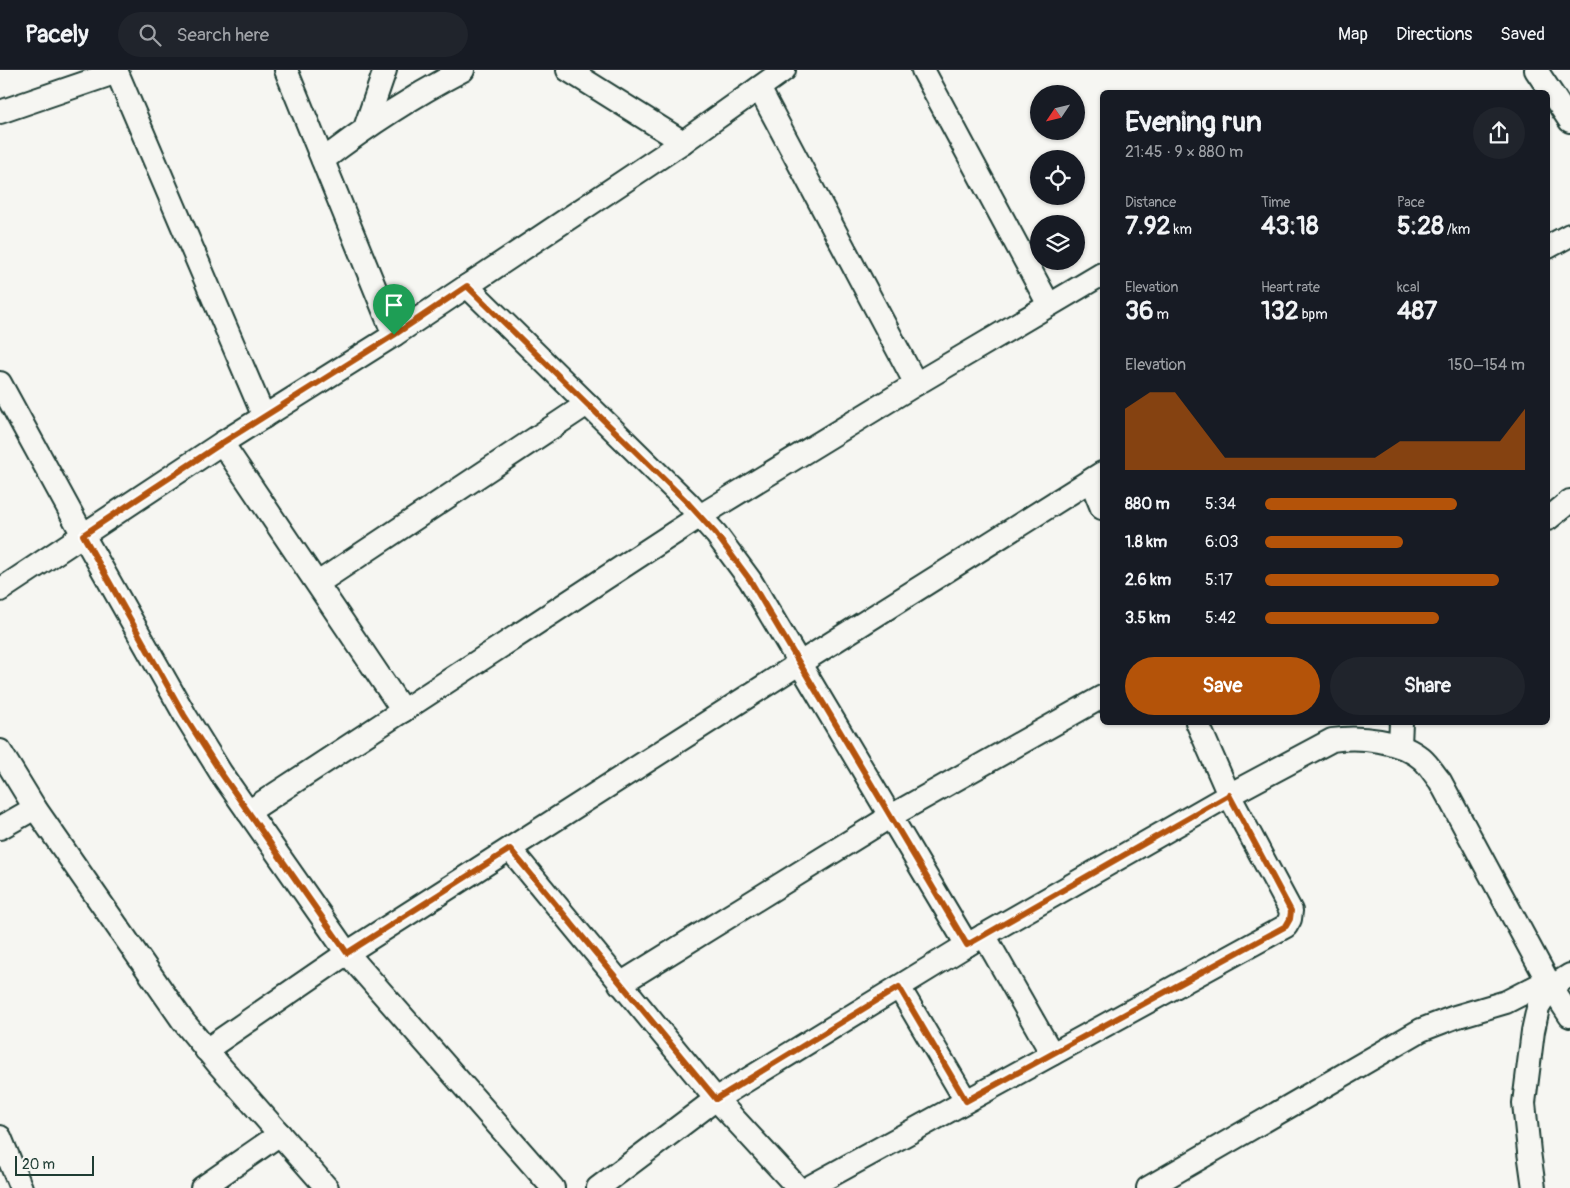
<!DOCTYPE html>
<html lang="en">
<head>
<meta charset="utf-8">
<style>
	:root { --surface:#171b24; --page:#20242c; --text:#f1f3f6; --muted:#9ea1a6; --line:#363941; --accent:#b45309 }
	body { margin:0; font-family:Pangolin,sans-serif; background:var(--page); color:var(--text); height:100vh; display:flex; flex-direction:column; font-size:19px; white-space:nowrap }
	* { box-sizing:border-box; margin:0 }
	p { font-size:16px; color:var(--muted) }
	.icon { flex:none; width:28px; height:28px; fill:none; stroke:currentColor; stroke-width:2; stroke-linecap:round; stroke-linejoin:round }
	.map { position:relative; flex:1; overflow:hidden }
	.drawer { position:absolute; left:1100px; top:20px; width:450px; height:635px; display:flex; flex-direction:column; background:var(--surface); border-radius:8px; box-shadow:0 1px 4px #0004 }
	.drawer>* { flex:none }
	.needle { width:32px; rotate:235deg }
	.fabs { position:absolute; left:1030px; top:15px; display:grid; gap:10px }
	.fabs a { display:grid; place-items:center; width:55px; height:55px; border-radius:50%; background:var(--surface); box-shadow:0 1px 4px #0004; font-size:25px }
	.scale { position:absolute; left:15px; bottom:12px; width:79px; box-sizing:border-box; padding-left:5px; border:2px solid #1f3d34; border-top:0; font-size:14px; line-height:18px; white-space:nowrap; color:#1f3d34; -webkit-text-stroke:4px #f6f6f2; paint-order:stroke }
	.pin { position:absolute; display:grid; place-items:center; width:42px; height:42px; color:#fff; margin:-51px -21px; border-radius:50% 50% 50% 0; rotate:-45deg; box-shadow:0 0 5px #0007 }
	.pin .icon { rotate:45deg }
	.round { display:grid; place-items:center; flex:none; width:52px; height:52px; border-radius:26px; background:var(--page) }
	.head { display:flex; align-items:center; justify-content:space-between; height:85px; padding:0 25px }
	h1 { font-size:28px; font-weight:700; line-height:38px }
	.metrics { display:grid; grid-template-columns:repeat(3,1fr); gap:8px; height:85px; padding:5px 25px }
	.metrics div { display:grid; align-content:center }
	.metrics b { font-size:25px; font-weight:700 }
	.metrics small { font-size:14px; font-weight:400 }
	.metrics p { font-size:14px }
	.chart { height:140px; padding:10px 25px }
	.chart p { display:flex; justify-content:space-between }
	.chart svg { width:100%; height:90px; margin-top:5px; fill:var(--accent); opacity:.7 }
	.button { display:flex; gap:10px; margin-top:auto; padding:10px 25px }
	.button a { flex:1; height:58px; border-radius:30px; background:var(--accent); color:#fff; font-size:20px; font-weight:700; line-height:58px; text-align:center }
	.button a+a { background:var(--page); color:var(--text) }
	ul { padding:0 25px; list-style:none; font-size:16px }
	li { display:grid; grid-template-columns:80px 60px 1fr; align-items:center; height:38px }
	li i { height:12px; border-radius:6px; background:var(--accent) }
	header { display:flex; align-items:center; gap:30px; box-sizing:border-box; height:70px; padding:0 25px; background:var(--surface); border-bottom:1px solid var(--line) }
	header strong { font-size:24px }
	nav { display:flex; gap:28px; margin-inline-start:auto; font-size:18px }
	.search { width:350px; height:45px; background:var(--page); display:flex; align-items:center; gap:12px; box-sizing:border-box; padding:0 18px; border-radius:28px; color:var(--muted); font-size:19px }
	.map>svg:first-child { display:block }
	.lines { fill:none; stroke-linecap:round; stroke-linejoin:round }
	.minor-casing { stroke:#1f3d34; stroke-width:26 }
	.minor { stroke:#f6f6f2; stroke-width:22 }
	.route-casing { stroke:#fff; stroke-width:10 }
	.route { stroke:#b45309; stroke-width:6 }
</style>
</head>
<body>
<header>
<strong>Pacely</strong>
<div class="search"><svg class="icon" aria-label="search" viewBox="0 0 24 24"><circle cx="10" cy="10" r="6"/><path d="M15 15l6 6"/></svg>Search here</div>
<nav><a>Map</a><a>Directions</a><a>Saved</a></nav>
</header>
<div class="map">
<svg width="1570" height="1118" viewBox="0 0 1570 1118">
	<rect width="100%" height="100%" fill="#f6f6f2"/>
	<filter id="ink" filterUnits="userSpaceOnUse"><feTurbulence type="fractalNoise" baseFrequency=".02" numOctaves="2"/><feDisplacementMap in="SourceGraphic" scale="10" xChannelSelector="R" yChannelSelector="G"/><feConvolveMatrix kernelMatrix="1 2 1 2 8 2 1 2 1" color-interpolation-filters="sRGB"/></filter>
	<g filter="url(#ink)">
		<g class="lines">
			<g class="minor-casing">
				<g id="minor">
					<polyline points="116,0 264,347"/>
					<polyline points="286,0 394,265"/>
					<polyline points="568,0 683,72"/>
					<polyline points="923,0 1049,235"/>
					<polyline points="1536,0 1570,51"/>
					<polyline points="759,18 916,314"/>
					<polyline points="0,42 117,2"/>
					<polyline points="365,58 385,0"/>
					<path d="M323,90C367,56 413,26 463,0"/>
					<polyline points="1548,177 1570,165"/>
					<polyline points="467,216 687,432 716,464 750,510 967,875"/>
					<polyline points="0,313 83,465 185,645 221,703 347,883 553,1118"/>
					<polyline points="222,373 403,641"/>
					<polyline points="1091,411 1102,438"/>
					<polyline points="1548,449 1570,431"/>
					<polyline points="318,513 587,334"/>
					<polyline points="0,520 222,373 394,265 467,216 683,72 784,0"/>
					<polyline points="1400,675 1401,652"/>
					<polyline points="0,681 35,738 183,951 219,995 327,1118"/>
					<polyline points="248,742 700,446 916,314 1102,204"/>
					<polyline points="0,758 35,738"/>
					<polyline points="510,779 716,1029 798,1118"/>
					<polyline points="984,865 1052,984"/>
					<polyline points="620,914 891,746 1102,627"/>
					<polyline points="899,917 966,1031"/>
					<polyline points="206,980 347,883 800,593 1102,403"/>
					<polyline points="0,1067 21,1118"/>
					<polyline points="202,1118 280,1064"/>
					<path d="M598,1118L716,1029L967,875L1229,725L1332,670C1360,666 1400,670 1422,689C1429,695 1434,704 1440,711L1551,917L1570,946"/>
					<polyline points="808,1118 1286,856 1290,849 1291,841 1229,725 1197,652"/>
					<polyline points="1148,1118 1421,960 1455,947 1506,932 1547,911"/>
					<polyline points="1534,1118 1529,1082 1524,1033 1533,961 1538,938 1551,917 1570,905"/>
				</g>
			</g>
			<use href="#minor" class="minor"/>
		</g>
	</g>
	<g class="lines" filter="url(#ink)">
		<g class="route-casing">
			<polygon id="route" points="467,216 687,432 716,464 750,510 967,875 1229,725 1291,841 1290,849 1286,856 966,1031 899,917 716,1029 510,779 347,883 221,703 184,645 83,465 222,373 394,265"/>
		</g>
		<use href="#route" class="route"/>
	</g>
</svg>
<div class="fabs">
<a><svg class="needle" viewBox="-14 -14 28 28"><path d="M0-13l5 13h-10z" fill="#e53935"/><path d="M0 13l5-13h-10z" fill="#9ea1a6"/></svg></a>
<a><svg class="icon" aria-label="locate" viewBox="0 0 24 24"><circle cx="12" cy="12" r="6"/><path d="M12 2v4M12 18v4M2 12h4M18 12h4"/></svg></a>
<a><svg class="icon" aria-label="layers" viewBox="0 0 24 24"><path d="M12 4l9 5-9 5-9-5zM3 14l9 5 9-5"/></svg></a>
</div>
<div class="scale">20 m</div>
<div class="pin" style="left:394px;top:265px;background:#1e9e55"><svg class="icon" aria-label="arrive" viewBox="0 0 24 24"><path d="M6 21V4h12l-3 4 3 4H6"/></svg></div>
<section class="drawer">
<div class="head"><div><h1>Evening run</h1><p>21:45 · 9 × 880 m</p></div><a class="round"><svg class="icon" aria-label="share" viewBox="0 0 24 24"><path d="M12 15V3M7 8l5-5 5 5M5 13v7h14v-7"/></svg></a></div>
<div class="metrics">
<div><p>Distance</p><b>7.92<small> km</small></b></div>
<div><p>Time</p><b>43:18</b></div>
<div><p>Pace</p><b>5:28<small> /km</small></b></div>
</div>
<div class="metrics">
<div><p>Elevation</p><b>36<small> m</small></b></div>
<div><p>Heart rate</p><b>132<small> bpm</small></b></div>
<div><p>kcal</p><b>487</b></div>
</div>
<div class="chart"><p><span>Elevation</span>150–154 m</p>
<svg viewBox="0 0 160 44" preserveAspectRatio="none"><path d="M0 44V14L10 6L20 6L30 22L40 38L50 38L60 38L70 38L80 38L90 38L100 38L110 30L120 30L130 30L140 30L150 30L160 14V44z"/></svg>
</div>
<ul>
<li><b>880 m</b>5:34<i style="width:74%"></i></li>
<li><b>1.8 km</b>6:03<i style="width:53%"></i></li>
<li><b>2.6 km</b>5:17<i style="width:90%"></i></li>
<li><b>3.5 km</b>5:42<i style="width:67%"></i></li>
</ul>
<div class="button"><a>Save</a><a>Share</a></div>
</section>
</div>
</body>
</html>
